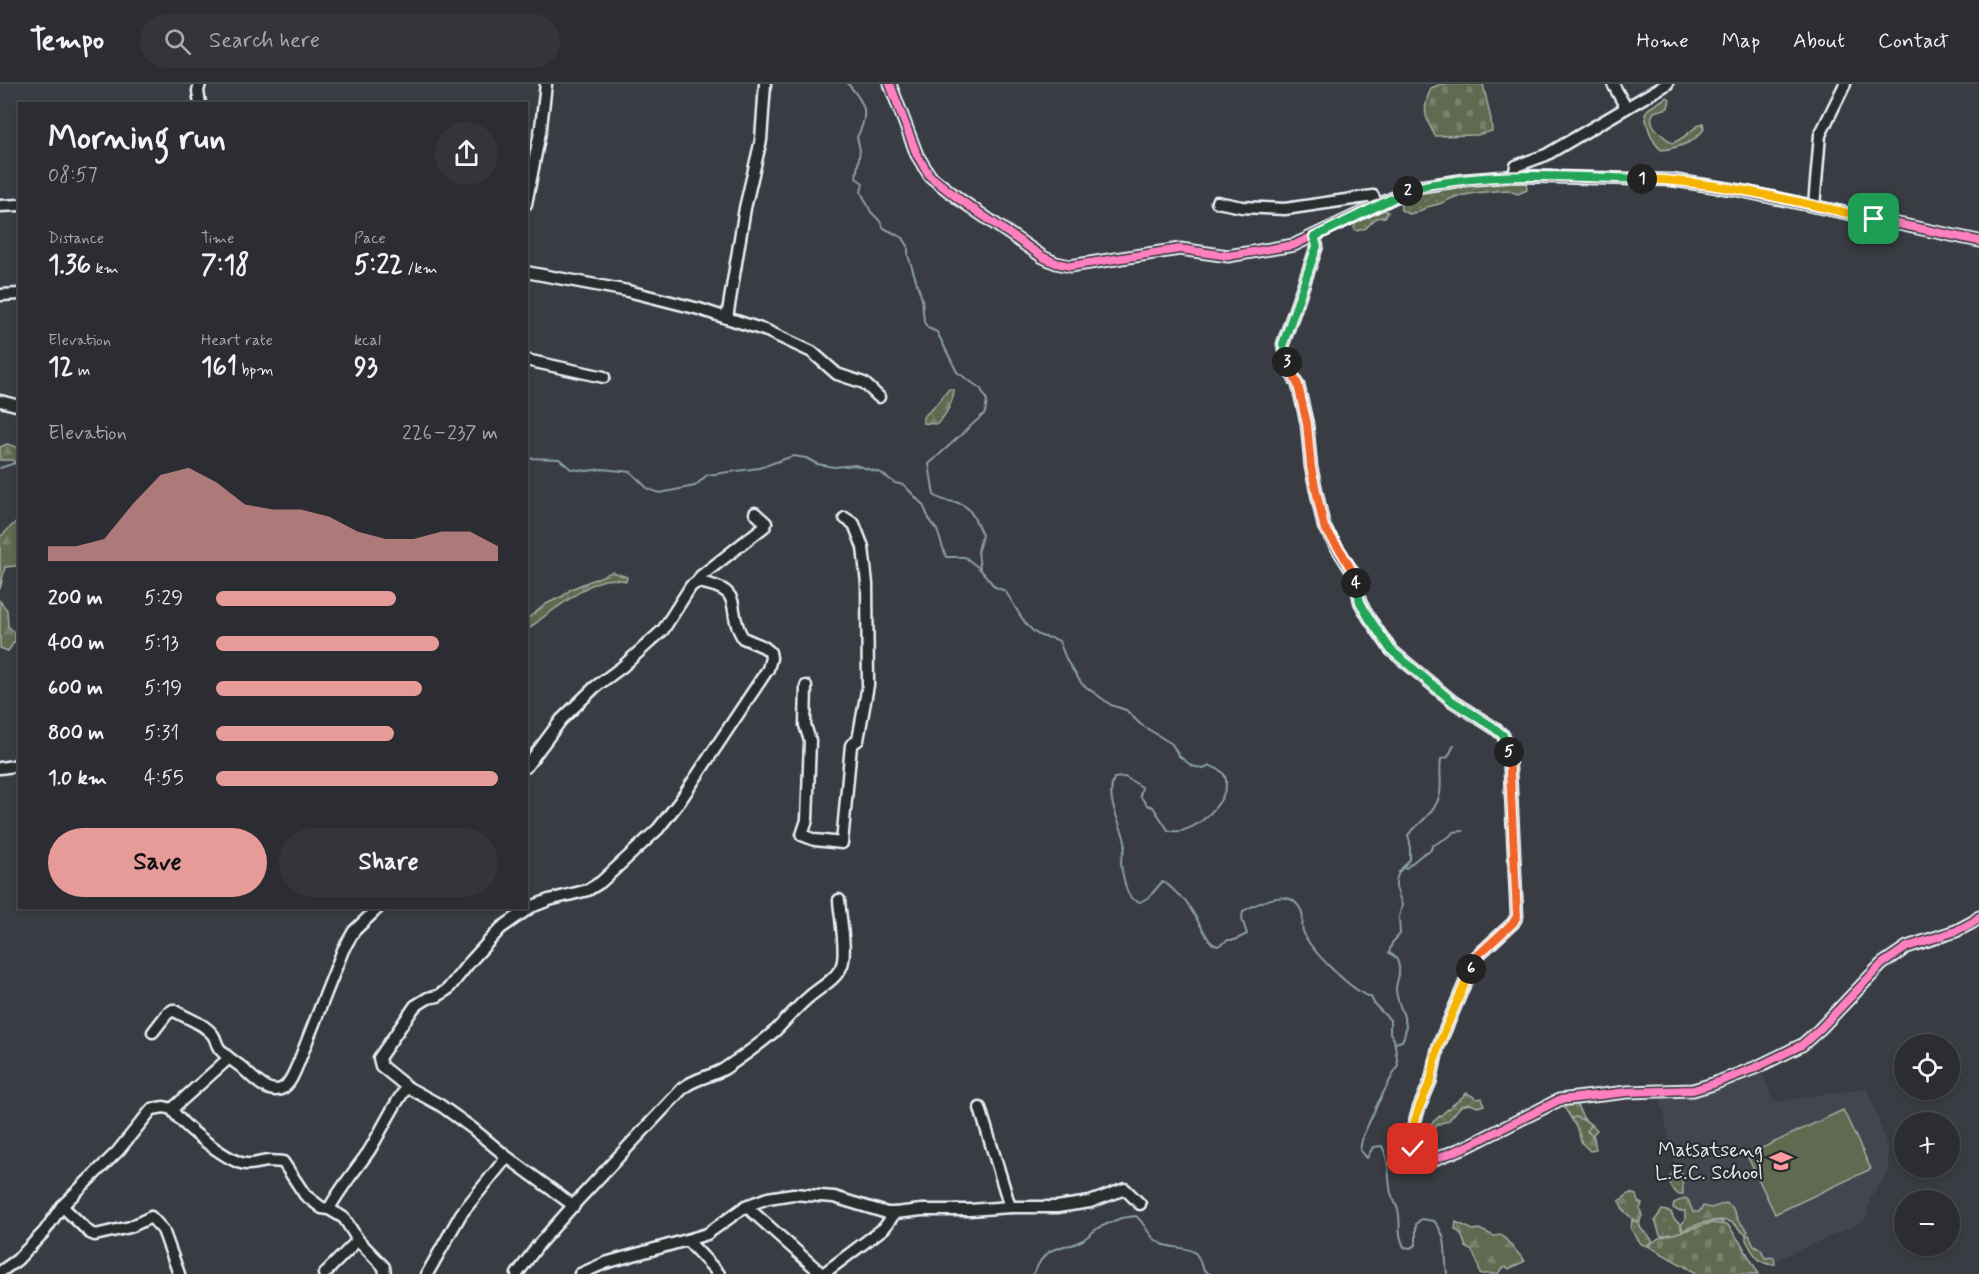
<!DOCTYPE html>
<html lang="en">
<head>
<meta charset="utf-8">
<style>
	:root { --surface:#2b2d32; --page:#33353a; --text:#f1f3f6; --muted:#a6a8ac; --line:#47494d; --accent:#e69b98 }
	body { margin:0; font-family:Mynerve,sans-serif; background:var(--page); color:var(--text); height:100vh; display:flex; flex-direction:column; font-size:22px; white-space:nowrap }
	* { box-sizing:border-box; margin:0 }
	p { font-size:20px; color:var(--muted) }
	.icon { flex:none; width:33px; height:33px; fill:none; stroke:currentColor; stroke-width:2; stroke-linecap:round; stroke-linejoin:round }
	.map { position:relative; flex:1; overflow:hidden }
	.panel { position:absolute; left:18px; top:18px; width:510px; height:807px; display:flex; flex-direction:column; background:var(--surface); border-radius:0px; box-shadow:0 3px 9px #0003,0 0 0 2px var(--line) }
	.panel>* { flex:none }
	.controls { position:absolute; left:1894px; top:950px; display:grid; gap:12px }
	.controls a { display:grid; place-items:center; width:66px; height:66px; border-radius:50%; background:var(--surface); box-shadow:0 3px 9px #0003,0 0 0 2px var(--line); font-size:30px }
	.pin { position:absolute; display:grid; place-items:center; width:51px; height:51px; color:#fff; margin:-26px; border-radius:12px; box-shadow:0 3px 9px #0006 }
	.km { position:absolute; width:30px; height:30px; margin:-15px; border-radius:50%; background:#222; color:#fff; font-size:16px; line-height:30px; text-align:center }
	.round { display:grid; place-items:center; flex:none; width:63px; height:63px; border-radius:32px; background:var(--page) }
	.headline { display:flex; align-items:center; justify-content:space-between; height:102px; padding:0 30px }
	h1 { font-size:33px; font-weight:800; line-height:45px }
	.metrics { display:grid; grid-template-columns:repeat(3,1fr); gap:9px; height:102px; padding:6px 30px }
	.metrics div { display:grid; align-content:center }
	.metrics b { font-size:26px; font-weight:800 }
	.metrics small { font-size:16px; font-weight:400 }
	.metrics p { font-size:16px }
	.chart { height:168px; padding:12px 30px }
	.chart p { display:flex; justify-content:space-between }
	.chart svg { width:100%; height:108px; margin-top:6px; fill:var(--accent); opacity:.7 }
	.primary-button { display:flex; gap:12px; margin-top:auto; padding:12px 30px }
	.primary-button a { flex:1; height:69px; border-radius:36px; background:var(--accent); color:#111; font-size:24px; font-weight:800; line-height:69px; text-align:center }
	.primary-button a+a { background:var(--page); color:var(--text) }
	ul { padding:0 30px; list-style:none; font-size:20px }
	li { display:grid; grid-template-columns:96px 72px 1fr; align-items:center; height:45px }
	li i { height:15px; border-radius:8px; background:var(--accent) }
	header { display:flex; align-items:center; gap:36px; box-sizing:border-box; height:84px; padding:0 30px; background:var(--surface); border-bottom:2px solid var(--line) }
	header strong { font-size:28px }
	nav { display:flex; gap:33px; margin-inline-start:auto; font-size:21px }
	.search { width:420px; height:54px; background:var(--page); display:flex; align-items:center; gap:15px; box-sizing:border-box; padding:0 21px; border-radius:33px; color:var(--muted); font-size:22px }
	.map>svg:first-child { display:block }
	.built { fill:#434650 }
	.grass { fill:url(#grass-dots); stroke:#a4aea4; stroke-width:1.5 }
	.forest { fill:url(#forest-firs); stroke:#a4aea4; stroke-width:1.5 }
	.cemetery { fill:url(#cemetery-stones); stroke:#a4aea4; stroke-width:1.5 }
	.garden { fill:#5f6a51; stroke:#a4aea4; stroke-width:1.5 }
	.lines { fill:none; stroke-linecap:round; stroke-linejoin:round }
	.stream { stroke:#8a9ea6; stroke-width:2 }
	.minor-casing { stroke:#e8f1f8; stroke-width:15 }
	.minor { stroke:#2a2d2e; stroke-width:10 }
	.cycleway-casing { stroke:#2a2d2e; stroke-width:11 }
	.cycleway { stroke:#ff80c0; stroke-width:8 }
	.split-1-casing { stroke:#fff; stroke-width:12 }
	.split-2-casing { stroke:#fff; stroke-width:12 }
	.split-3-casing { stroke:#fff; stroke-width:12 }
	.split-4-casing { stroke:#fff; stroke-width:12 }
	.split-5-casing { stroke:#fff; stroke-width:12 }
	.split-6-casing { stroke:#fff; stroke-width:12 }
	.split-7-casing { stroke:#fff; stroke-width:12 }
	.split-1 { stroke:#f5b400; stroke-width:8 }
	.split-2 { stroke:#22a559; stroke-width:8 }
	.split-3 { stroke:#22a559; stroke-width:8 }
	.split-4 { stroke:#f0652b; stroke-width:8 }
	.split-5 { stroke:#22a559; stroke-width:8 }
	.split-6 { stroke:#f0652b; stroke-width:8 }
	.split-7 { stroke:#f5b400; stroke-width:8 }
	.labels { text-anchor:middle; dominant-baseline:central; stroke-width:4.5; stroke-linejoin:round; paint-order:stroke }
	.poi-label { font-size:20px; fill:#e8f1f8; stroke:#2a2d2e; text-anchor:end }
</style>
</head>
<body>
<header>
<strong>Tempo</strong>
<div class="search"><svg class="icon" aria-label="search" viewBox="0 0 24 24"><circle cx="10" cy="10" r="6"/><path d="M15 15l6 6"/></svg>Search here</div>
<nav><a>Home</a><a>Map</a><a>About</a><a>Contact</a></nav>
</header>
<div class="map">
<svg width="1979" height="1190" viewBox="0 0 1979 1190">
	<defs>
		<pattern id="grass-dots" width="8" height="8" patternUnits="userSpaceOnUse" patternTransform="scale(1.5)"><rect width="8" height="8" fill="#5f6a51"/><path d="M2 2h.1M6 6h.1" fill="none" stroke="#76806b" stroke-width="1.8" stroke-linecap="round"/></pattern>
		<pattern id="forest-firs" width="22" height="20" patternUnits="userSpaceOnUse" patternTransform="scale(1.5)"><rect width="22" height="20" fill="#5f6a51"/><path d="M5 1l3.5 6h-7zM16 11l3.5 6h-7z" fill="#76806b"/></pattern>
		<pattern id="cemetery-stones" width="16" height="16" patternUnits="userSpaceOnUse" patternTransform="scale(1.5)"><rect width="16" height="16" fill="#5f6a51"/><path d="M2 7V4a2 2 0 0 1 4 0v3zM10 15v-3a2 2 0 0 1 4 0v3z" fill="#76806b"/></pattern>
	</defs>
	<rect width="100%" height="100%" fill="#393c42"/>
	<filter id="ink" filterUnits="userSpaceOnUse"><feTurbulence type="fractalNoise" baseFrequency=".0167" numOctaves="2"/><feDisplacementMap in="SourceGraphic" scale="12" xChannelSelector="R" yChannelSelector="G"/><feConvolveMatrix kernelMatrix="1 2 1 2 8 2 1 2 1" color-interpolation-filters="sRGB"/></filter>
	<g filter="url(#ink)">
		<polygon class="built" points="1762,987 1773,1018 1867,1004 1888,1064 1888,1089 1871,1113 1865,1137 1770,1179 1732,1132 1724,1126 1685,1135 1661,1015 1710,1008"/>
		<g class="grass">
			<polygon points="1488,97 1526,97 1527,106 1518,110 1506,106 1475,109 1455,113 1439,120 1427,123 1418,128 1409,130 1401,126 1400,116 1413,107"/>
			<path d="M1383,125L1388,128L1385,133L1376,134L1366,144L1357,147L1354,144C1357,132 1373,128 1383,125Z"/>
			<polygon points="1467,1009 1477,1015 1482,1014 1484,1021 1478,1023 1470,1020 1461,1022 1448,1037 1441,1039 1434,1044 1432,1048 1427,1050 1420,1049"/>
			<path d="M1574,1018C1580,1023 1579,1030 1585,1036C1589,1040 1593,1041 1597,1046L1593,1050L1594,1054L1587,1047L1590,1041C1587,1036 1577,1033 1571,1034L1564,1023L1566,1020Z"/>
			<path d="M1678,1087L1682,1090L1683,1110L1679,1111C1671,1105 1666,1098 1673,1088Z"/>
			<path d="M1662,1126L1671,1128L1674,1135L1681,1141V1145C1692,1142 1714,1134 1723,1138L1721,1142L1674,1152L1670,1150L1664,1152L1660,1151L1655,1136Z"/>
			<path d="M1632,1136L1636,1138L1640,1136C1637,1148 1649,1148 1652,1157L1646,1162L1641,1160L1631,1145Z"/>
		</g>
		<g class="forest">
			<path d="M1667,13L1670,15L1668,24L1654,28C1645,40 1663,52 1672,59C1686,55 1691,44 1703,39L1704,45C1693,60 1679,63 1662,66C1652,60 1647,41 1645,30L1648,25Z"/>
			<path d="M949,305L954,306C954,316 945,333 937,340L923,339V333L933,324Z"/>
			<polygon points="7,360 19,364 19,384 12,376 0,376 0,363"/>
			<polygon points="19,437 19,479 16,482 5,483 0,505 0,453 16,438"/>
			<path d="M612,488L627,493L626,497C601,490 584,505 565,518C550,528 539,535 527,547V535L546,520L563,512L571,505Z"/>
			<polygon points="0,517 7,526 8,542 15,549 15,557 8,567 0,564"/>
			<polygon points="1576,1033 1588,1038 1590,1041 1587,1047 1594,1054 1596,1066 1590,1067 1581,1058 1579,1049 1571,1034"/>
			<polygon points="1630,1109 1636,1111 1638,1118 1642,1120 1640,1125 1642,1132 1640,1136 1636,1138 1624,1127 1619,1117"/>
			<path d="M1685,1114L1688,1116L1693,1128H1699L1703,1122L1711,1124L1726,1119L1732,1123L1738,1136L1748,1147L1746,1150C1739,1148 1738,1141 1731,1138C1718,1133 1694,1140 1683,1147L1681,1141L1685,1136V1127H1678L1673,1124L1674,1119Z"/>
			<polygon points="1456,1138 1473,1146 1479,1145 1494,1152 1502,1151 1525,1177 1509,1185 1506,1183 1501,1185 1498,1190 1480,1190 1478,1180 1472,1167 1466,1163 1461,1150 1455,1145"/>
			<path d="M1746,1151H1749L1754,1161L1761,1165L1765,1174L1774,1173L1775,1180C1760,1183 1752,1168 1746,1156Z"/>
		</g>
		<g class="cemetery">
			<path d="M1441,0H1483L1491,35L1492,47L1477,51L1435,52C1424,32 1422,25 1431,4Z"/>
			<polygon points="1711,1139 1728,1141 1742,1161 1759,1190 1698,1190 1648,1162 1659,1154"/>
		</g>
		<polygon class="garden" points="1843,1026 1871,1085 1775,1130 1747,1071"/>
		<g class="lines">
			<g class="stream">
				<path d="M848,0C865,19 870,29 857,53L860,66L856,94L863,99L861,108L871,128L879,136L884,144L903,154L908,162V171L922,215L924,238L928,244L937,248L957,288L981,305L987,317L985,329L929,380L934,411C946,420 950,415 961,420C972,424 977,441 982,451L978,467L980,485"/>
				<path d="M526,374L559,375L571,385L587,387L602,385L631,388L648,405L660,409L695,402L707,391L759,384L793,372L806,374L817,380L834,383L855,381L881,389L895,399L904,401L923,421L931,439L937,446L946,473H965L980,485L995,503L1005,507C1015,520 1024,545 1041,552C1047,554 1053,553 1059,557L1067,577L1082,600L1111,621L1126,626L1140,640L1172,660L1179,672L1192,682L1204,685L1209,681C1212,683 1219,685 1222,688C1240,707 1194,756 1168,746L1153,723L1147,721L1140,712L1142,703L1125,693L1114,694C1105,716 1120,736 1125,757C1127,765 1121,771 1121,779C1121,784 1126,807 1129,811C1131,816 1136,817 1140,818L1149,813L1162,798C1173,801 1176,812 1186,817L1209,856L1213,860L1218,862L1228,856H1235L1247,850L1242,835L1243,827C1260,818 1292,801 1302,829C1304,834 1301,842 1303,847C1309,866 1353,908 1371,913L1375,921L1390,936V949L1394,955L1398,981L1377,1021L1363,1052L1360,1066L1367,1074L1373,1063L1382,1062C1389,1075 1388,1089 1390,1103C1390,1112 1396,1118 1398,1126C1402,1140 1396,1146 1404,1163L1410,1164L1416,1161V1140L1421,1135L1434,1137C1449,1154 1444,1169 1447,1190"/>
				<polyline points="0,384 18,378 20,380"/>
				<polyline points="1402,784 1406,784 1423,770 1431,766 1432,762 1450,752 1453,748 1463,747"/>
				<path d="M1395,959L1402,957C1413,937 1397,925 1396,906C1396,897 1402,888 1398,879C1397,873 1393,871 1389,869L1392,859L1400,850L1399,833L1402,821L1396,803V796L1399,788L1410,775V758L1408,751C1419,739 1437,727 1440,709C1442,698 1439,687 1441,675L1448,673L1454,661"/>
				<path d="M1033,1190L1041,1176L1050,1167L1064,1162L1072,1161L1083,1156L1098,1144L1121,1134L1136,1132C1146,1140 1149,1155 1162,1160C1171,1164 1187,1163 1194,1168C1203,1175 1197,1184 1210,1190"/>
			</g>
			<g class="minor-casing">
				<g id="minor">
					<polyline points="890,0 917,71 930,92 959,115 1043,173 1056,179 1070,182 1180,165 1228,172 1294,161 1416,103 1464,96 1514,92 1672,96 1737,106 1979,157"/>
					<polyline points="1613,0 1626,24"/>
					<polyline points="200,20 198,7 200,0"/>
					<polyline points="1514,92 1516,82 1546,71 1667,0"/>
					<polyline points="1217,118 1242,123 1285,125 1373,112 1377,121"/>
					<polyline points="526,120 541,43 546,0"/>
					<polyline points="0,122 20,121"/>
					<polyline points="1814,122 1820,51 1845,0"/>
					<polyline points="1314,153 1317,162 1283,260 1287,281 1298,301 1307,340 1311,383 1324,443 1355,492 1360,518 1369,534 1391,566 1452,617 1493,643 1503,651 1509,667 1517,832 1513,839 1476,873 1438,963 1431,996 1419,1024 1411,1050 1413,1065 1420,1073 1430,1077 1468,1062 1559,1016 1627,1008 1693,1006 1713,1000 1757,983 1802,961 1820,945 1882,880 1907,863 1956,847 1973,838 1979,833"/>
					<polyline points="526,188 628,207 699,225 767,247 812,268 837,290 864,299 879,313"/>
					<polyline points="0,211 20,210"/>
					<polyline points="727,234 745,124 761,56 765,0"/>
					<polyline points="526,276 604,293"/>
					<polyline points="0,317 20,322"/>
					<polyline points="697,498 701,492 765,442 766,439 755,429"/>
					<polyline points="806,602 805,641 810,657 807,736 802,751 815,756 842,759 851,661 858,656 868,601 867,500 863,463 854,440 845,434"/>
					<polyline points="0,684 14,682 20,678"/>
					<path d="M153,948L167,930L173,926C186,934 204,939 213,951C216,955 216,960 219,964C225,972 232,976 240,982C250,990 268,1013 283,1004C291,999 294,988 298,980L343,866L354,847L378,824"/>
					<polyline points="407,1003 440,1021 472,1044 507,1073 574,1122"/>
					<polyline points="980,1024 1010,1123"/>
					<path d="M172,1025C180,1040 229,1079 246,1080C254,1081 262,1077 269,1077C274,1077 279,1078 283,1078L305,1111L322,1124L329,1125L344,1134L358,1156L384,1183L385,1190"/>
					<polyline points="62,1122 90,1149 95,1151 130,1143 151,1133 163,1146 179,1190"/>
					<polyline points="746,1122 822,1190"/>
					<path d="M329,1125C340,1104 356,1086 369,1067C382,1046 392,1023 407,1003L381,982L379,974L415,922L428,914L438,912L448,905L469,879L501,844L531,823L549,816L588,806L601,798L658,745L680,717L768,585L771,574L770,568L764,563L743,554C724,524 749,506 697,498L691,502L663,546L622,583L595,603L561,636L526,683"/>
					<polyline points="687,1156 707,1150 746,1122 768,1114 793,1110 834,1113 887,1129 895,1129"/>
					<polyline points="0,1188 17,1176 44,1148 62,1122 118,1067 152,1025 164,1023 172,1025 228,975"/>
					<polyline points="324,1190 358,1156"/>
					<polyline points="427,1190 461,1130 507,1073"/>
					<path d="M517,1190L539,1160L579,1115L683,1004C695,994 710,993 724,985C742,973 760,960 776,946C787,935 797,923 809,913C819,904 837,895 842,881C847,867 840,832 839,816"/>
					<polyline points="580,1190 605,1179 687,1156 719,1190"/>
					<polyline points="823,1190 884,1144 895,1129 922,1126 970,1126 1010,1123 1057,1123 1090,1118 1125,1105 1140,1120"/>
				</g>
			</g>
			<use href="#minor" class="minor"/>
			<g class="cycleway-casing">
				<g id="cycleway">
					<polyline points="890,0 917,71 930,92 959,115 1043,173 1056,179 1070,182 1180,165 1228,172 1294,161 1416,103 1464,96 1514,92 1672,96 1737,106 1979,157"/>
					<polyline points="1314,153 1317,162 1283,260 1287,281 1298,301 1307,340 1311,383 1324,443 1355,492 1360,518 1369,534 1391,566 1452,617 1493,643 1503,651 1509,667 1517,832 1513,839 1476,873 1438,963 1431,996 1419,1024 1411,1050 1413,1065 1420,1073 1430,1077 1468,1062 1559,1016 1627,1008 1693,1006 1713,1000 1757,983 1802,961 1820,945 1882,880 1907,863 1956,847 1973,838 1979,833"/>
				</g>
			</g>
			<use href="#cycleway" class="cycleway"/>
		</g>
	</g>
	<g class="lines" filter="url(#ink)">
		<g class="split-1-casing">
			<path id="split-1" d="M1642,95C1720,97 1797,118 1874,135"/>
		</g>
		<g class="split-2-casing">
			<path id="split-2" d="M1408,107C1420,101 1434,100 1448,98C1512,88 1577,93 1642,95"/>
		</g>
		<g class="split-3-casing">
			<polyline id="split-3" points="1287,278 1283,260 1317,162 1314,153 1408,107"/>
		</g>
		<g class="split-4-casing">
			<polyline id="split-4" points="1287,278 1298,301 1307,340 1311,383 1324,443 1342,469 1355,492 1356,499"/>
		</g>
		<g class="split-5-casing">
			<polyline id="split-5" points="1356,499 1360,518 1369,534 1391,566 1452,617 1493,643 1503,651 1509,668"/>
		</g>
		<g class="split-6-casing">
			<polyline id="split-6" points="1471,885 1476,873 1513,839 1517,832 1509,668"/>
		</g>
		<g class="split-7-casing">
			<polyline id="split-7" points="1413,1065 1411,1050 1419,1024 1431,996 1438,963 1471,885"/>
		</g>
		<use href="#split-1" class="split-1"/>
		<use href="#split-2" class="split-2"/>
		<use href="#split-3" class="split-3"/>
		<use href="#split-4" class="split-4"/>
		<use href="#split-5" class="split-5"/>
		<use href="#split-6" class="split-6"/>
		<use href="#split-7" class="split-7"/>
	</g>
	<defs>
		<g id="school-bare" transform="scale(1.8)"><path d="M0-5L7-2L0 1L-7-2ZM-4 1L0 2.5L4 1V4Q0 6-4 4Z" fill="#ff9aa2" stroke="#2a2d2e" stroke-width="2.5" paint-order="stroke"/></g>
	</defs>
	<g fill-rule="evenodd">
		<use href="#school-bare" x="1781" y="1077"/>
	</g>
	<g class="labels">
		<g class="poi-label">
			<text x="1763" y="1066">Matsatseng<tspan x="1763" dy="23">L.E.C. School</tspan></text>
		</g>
	</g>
</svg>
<div class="controls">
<a><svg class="icon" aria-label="locate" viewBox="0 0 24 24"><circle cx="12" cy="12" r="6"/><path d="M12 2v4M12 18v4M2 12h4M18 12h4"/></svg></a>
<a>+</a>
<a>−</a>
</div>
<div class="pin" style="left:1874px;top:135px;background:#1e9e55"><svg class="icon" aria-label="arrive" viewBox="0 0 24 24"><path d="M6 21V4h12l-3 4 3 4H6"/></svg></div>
<div class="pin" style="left:1413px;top:1065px;background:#d93025"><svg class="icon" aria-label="check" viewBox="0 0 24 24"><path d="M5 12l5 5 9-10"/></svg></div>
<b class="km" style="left:1642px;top:95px">1</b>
<b class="km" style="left:1408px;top:107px">2</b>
<b class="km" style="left:1287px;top:278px">3</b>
<b class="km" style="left:1356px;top:499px">4</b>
<b class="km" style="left:1509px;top:668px">5</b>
<b class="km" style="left:1471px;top:885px">6</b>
<section class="panel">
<div class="headline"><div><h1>Morning run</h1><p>08:57</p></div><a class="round"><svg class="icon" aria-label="share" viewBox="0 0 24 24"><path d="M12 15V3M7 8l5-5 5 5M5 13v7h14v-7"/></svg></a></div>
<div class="metrics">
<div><p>Distance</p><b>1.36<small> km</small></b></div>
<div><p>Time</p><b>7:18</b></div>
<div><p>Pace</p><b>5:22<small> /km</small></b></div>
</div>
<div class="metrics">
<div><p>Elevation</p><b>12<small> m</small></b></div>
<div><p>Heart rate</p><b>161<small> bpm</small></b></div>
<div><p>kcal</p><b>93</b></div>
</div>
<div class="chart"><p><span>Elevation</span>226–237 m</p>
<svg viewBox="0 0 160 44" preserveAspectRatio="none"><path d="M0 44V38L10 38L20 35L30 21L40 9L50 6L60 12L70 21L80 23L90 23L100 26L110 32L120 35L130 35L140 32L150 32L160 38V44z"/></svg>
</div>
<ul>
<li><b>200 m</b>5:29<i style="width:64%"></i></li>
<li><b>400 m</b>5:13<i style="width:79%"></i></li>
<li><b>600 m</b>5:19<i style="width:73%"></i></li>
<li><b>800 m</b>5:31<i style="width:63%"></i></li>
<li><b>1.0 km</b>4:55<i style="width:100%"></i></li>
</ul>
<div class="primary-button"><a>Save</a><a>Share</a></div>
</section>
</div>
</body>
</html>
